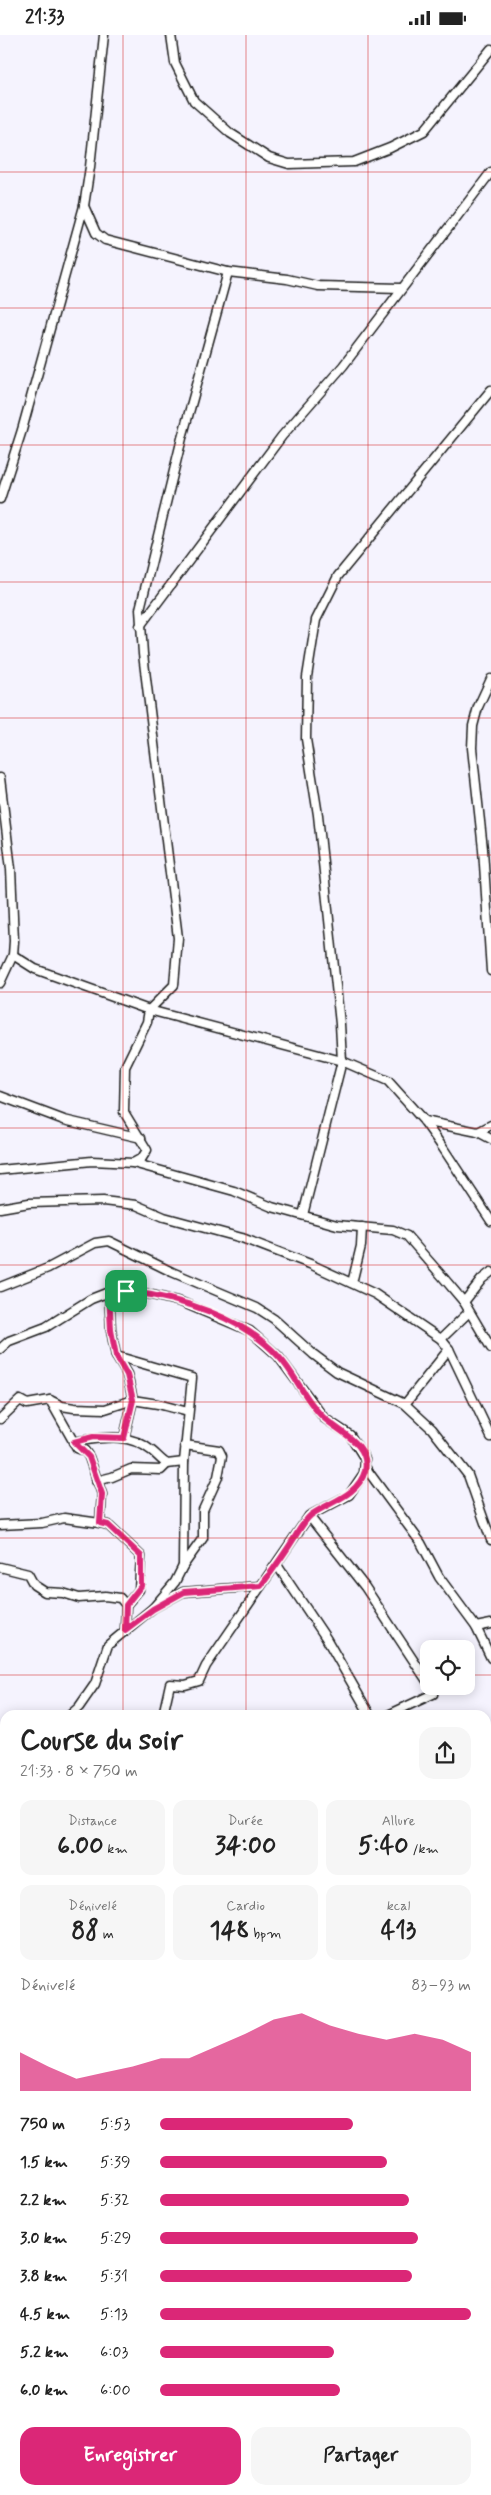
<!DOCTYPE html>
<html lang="fr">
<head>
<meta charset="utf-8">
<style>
	:root { --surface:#fff; --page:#f6f6f6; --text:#222; --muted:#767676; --accent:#db2777 }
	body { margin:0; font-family:Mynerve,sans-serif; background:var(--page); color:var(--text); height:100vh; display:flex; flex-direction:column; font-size:19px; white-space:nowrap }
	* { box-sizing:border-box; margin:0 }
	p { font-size:16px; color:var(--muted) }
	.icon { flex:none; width:28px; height:28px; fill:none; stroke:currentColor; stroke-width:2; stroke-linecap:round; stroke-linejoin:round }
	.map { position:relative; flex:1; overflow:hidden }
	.panel { position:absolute; left:0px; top:1675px; width:491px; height:785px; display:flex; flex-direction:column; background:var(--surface); border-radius:15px 15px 0 0; box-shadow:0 2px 12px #0003 }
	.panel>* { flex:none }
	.fabs { position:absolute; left:420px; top:1605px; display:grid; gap:10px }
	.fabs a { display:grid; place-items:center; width:55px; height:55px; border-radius:10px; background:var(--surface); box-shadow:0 2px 12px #0003; font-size:25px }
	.pin { position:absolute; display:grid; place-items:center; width:42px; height:42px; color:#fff; margin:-21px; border-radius:10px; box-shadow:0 2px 8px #0006 }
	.round { display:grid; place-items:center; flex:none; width:52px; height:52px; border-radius:15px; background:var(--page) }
	.summary { display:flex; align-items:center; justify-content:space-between; height:85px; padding:0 20px }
	h1 { font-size:28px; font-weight:700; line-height:38px }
	.stats { display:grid; grid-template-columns:repeat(3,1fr); gap:8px; height:85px; padding:5px 20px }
	.stats div { display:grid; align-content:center; border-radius:12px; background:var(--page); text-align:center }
	.stats b { font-size:25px; font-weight:700 }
	.stats small { font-size:14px; font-weight:400 }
	.stats p { font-size:14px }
	.chart { height:140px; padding:10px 20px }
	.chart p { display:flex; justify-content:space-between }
	.chart svg { width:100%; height:90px; margin-top:5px; fill:var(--accent); opacity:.7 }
	.button { display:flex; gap:10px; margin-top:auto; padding:10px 20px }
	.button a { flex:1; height:58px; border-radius:15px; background:var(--accent); color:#fff; font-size:20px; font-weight:700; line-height:58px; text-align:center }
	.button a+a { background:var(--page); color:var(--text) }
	ul { padding:0 20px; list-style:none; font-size:16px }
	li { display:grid; grid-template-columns:80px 60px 1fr; align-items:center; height:38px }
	li i { height:12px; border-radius:6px; background:var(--accent) }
	.status { display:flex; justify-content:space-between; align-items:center; height:35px; padding:0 25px; background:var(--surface); direction:ltr }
	.status svg { height:14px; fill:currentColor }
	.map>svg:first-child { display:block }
	.green { fill:#badc96; stroke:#6b7c59 }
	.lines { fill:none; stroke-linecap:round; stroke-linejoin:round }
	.stream { stroke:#608f98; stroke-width:3 }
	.minor-casing { stroke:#1c1c1c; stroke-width:11 }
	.minor { stroke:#fff; stroke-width:8 }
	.route-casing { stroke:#fff; stroke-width:10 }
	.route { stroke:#db2777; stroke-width:6 }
	.grid { fill:none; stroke:#d62828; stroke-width:1; stroke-opacity:0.55 }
</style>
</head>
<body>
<div class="status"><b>21:33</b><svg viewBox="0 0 49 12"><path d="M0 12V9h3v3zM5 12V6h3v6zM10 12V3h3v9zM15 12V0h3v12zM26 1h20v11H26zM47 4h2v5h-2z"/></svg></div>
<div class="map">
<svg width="491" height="2460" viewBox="0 0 491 2460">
	<rect width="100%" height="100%" fill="#f5f3fe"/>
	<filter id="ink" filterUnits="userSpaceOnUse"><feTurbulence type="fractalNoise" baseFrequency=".02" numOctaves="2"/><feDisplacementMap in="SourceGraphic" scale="10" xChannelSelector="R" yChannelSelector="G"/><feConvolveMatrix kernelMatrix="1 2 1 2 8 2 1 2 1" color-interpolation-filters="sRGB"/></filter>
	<g filter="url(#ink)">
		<g class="green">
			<polygon points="0,1729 5,1732 5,2202 0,2198"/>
			<polygon points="486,2126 491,2130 491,2460 460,2460 455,2455 486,2455"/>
			<polygon points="0,2351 5,2351 5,2427 0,2426"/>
		</g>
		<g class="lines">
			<g class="stream">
				<polyline points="0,1811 5,1803"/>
				<polyline points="0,1992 5,2000"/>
				<polyline points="0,2045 5,2042"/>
			</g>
			<g class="minor-casing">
				<g id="minor">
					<polyline points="171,0 175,28 194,66 230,98 269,123 289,129 354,127 390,113 424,96 491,14"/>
					<polyline points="84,171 96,198 105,205 228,237 287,244 318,251 401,253"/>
					<polyline points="0,464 22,395 84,171 90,132 104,0"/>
					<polyline points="140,591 282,401 343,331 491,137"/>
					<polyline points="491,644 478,672 473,691 472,713 483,814 491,936"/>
					<polyline points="0,743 11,834 14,906 13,920 0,948"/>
					<polyline points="13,920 35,934 149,975 342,1026 388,1046 424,1086 443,1113 491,1186"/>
					<polyline points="0,1061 64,1085 141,1103"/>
					<polyline points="424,1086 478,1097 491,1104"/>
					<polyline points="478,1097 491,1090"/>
					<polyline points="133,1128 142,1123 147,1115 124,1077 125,1032 147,987 149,975 174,950 178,903 143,619 140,574 182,403 228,237"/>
					<polyline points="0,1135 92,1126 133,1128 234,1156 272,1172 337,1190 393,1195 407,1201 442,1241 464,1267 491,1313"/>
					<polyline points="0,1173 29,1168 103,1166 136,1170 164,1182 242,1203 310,1229 375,1259 441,1304 449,1314 491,1402"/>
					<polyline points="303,1180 342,1026 340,989 318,780 306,704 307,642 316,585 338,541 491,355"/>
					<polyline points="352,1248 361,1211 362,1192"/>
					<polyline points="0,1252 48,1233 95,1208 109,1206 172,1237 257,1273 274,1284 313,1319 337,1337 405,1369 432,1394 468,1440 491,1505"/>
					<polyline points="109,1257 111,1295 116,1321 127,1339 133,1365 124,1403"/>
					<polyline points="464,1267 482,1244 491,1237"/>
					<polyline points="441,1304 469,1277"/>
					<polyline points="0,1314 9,1306 46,1292 91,1264 109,1257 126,1256 148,1259 181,1267 250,1296 278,1321 324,1383 350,1400 365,1424 364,1438 349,1460 309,1481 206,1631 199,1646 185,1650 170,1649 163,1680"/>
					<polyline points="116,1321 192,1343 184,1427 183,1531 175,1547 153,1573"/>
					<polyline points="50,1365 77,1413 85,1416 89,1422 102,1459 100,1488"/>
					<polyline points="405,1369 449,1314"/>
					<polyline points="0,1384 20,1365 27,1369 50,1365 62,1371 74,1373 105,1374 133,1365 158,1369 188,1377"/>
					<path d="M73,1407C101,1403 128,1396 152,1416C157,1420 161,1425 167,1429L184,1427"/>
					<polyline points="365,1432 421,1508 439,1542 476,1592 491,1623"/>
					<polyline points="96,1446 112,1442 131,1434 161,1435 167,1429"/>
					<polyline points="309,1481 365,1552 429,1649"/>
					<polyline points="0,1490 42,1488 64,1483 100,1488 108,1490 141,1521 139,1555 126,1570"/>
					<polyline points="277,1530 326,1603 370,1680"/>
					<polyline points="183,1531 203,1503 203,1475 218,1442 222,1421 219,1415 185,1410"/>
					<polyline points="0,1532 28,1539 34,1550 45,1557 63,1558 79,1563 105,1561 120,1563 126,1570 125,1595"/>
					<polyline points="476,1592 491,1589"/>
					<polyline points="70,1680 79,1672 95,1649 108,1610 153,1573 183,1557 261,1551"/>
					<polyline points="388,1680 433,1659 431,1651"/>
					<polyline points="0,1723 5,1726"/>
					<polyline points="486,1965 491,1955"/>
					<polyline points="0,2343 5,2343"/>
				</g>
			</g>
			<use href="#minor" class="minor"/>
		</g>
	</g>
	<g class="lines" filter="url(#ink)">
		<g class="route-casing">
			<path id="route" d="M126,1256C179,1263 242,1281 279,1322C296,1340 305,1366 324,1383C339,1397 371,1409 365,1436C358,1461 329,1467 311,1480C304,1486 298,1497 293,1505C283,1521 272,1536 261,1551L184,1557L153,1574L125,1595L126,1570L141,1551V1521L108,1490L100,1488L102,1459L89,1422L74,1407L93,1402L124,1403L133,1365L127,1340L116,1321L111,1295L109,1257Z"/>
		</g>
		<use href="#route" class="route"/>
	</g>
	<path class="grid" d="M123,0V1680M246,0V1680M368,0V1680M0,137H491M0,273H491M0,410H491M0,547H491M0,683H491M0,820H491M0,957H491M0,1093H491M0,1230H491M0,1367H491M0,1503H491M0,1640H429M466,1640H491M0,1777H5M486,1777H491M0,1913H5M486,1913H491M0,2050H5M486,2050H491M0,2187H5M486,2187H491M0,2323H5M486,2323H491M123,2455V2460M246,2455V2460M368,2455V2460"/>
</svg>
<div class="fabs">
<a><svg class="icon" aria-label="locate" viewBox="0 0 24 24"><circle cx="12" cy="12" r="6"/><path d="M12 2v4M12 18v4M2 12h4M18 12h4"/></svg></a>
</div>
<div class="pin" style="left:126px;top:1256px;background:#1e9e55"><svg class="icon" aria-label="arrive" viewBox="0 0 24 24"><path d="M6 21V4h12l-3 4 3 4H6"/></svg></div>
<section class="panel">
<div class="summary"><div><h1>Course du soir</h1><p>21:33 · 8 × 750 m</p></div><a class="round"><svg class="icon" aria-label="share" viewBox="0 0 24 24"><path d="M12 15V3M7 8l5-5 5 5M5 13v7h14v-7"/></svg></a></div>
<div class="stats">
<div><p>Distance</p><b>6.00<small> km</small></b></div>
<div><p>Durée</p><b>34:00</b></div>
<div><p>Allure</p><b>5:40<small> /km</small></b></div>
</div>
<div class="stats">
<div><p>Dénivelé</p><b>88<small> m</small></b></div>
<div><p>Cardio</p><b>148<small> bpm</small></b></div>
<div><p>kcal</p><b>413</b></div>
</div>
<div class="chart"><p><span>Dénivelé</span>83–93 m</p>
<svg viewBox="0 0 160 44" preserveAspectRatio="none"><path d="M0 44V25L10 32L20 38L30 35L40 32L50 28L60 28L70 22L80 16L90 9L100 6L110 12L120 16L130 19L140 16L150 19L160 25V44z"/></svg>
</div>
<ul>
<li><b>750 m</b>5:53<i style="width:62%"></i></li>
<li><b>1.5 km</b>5:39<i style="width:73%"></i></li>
<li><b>2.2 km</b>5:32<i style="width:80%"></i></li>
<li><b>3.0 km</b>5:29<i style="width:83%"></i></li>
<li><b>3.8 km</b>5:31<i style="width:81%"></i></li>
<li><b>4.5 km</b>5:13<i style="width:100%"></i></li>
<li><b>5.2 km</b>6:03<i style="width:56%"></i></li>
<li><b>6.0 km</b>6:00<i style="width:58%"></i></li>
</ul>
<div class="button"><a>Enregistrer</a><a>Partager</a></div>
</section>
</div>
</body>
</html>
